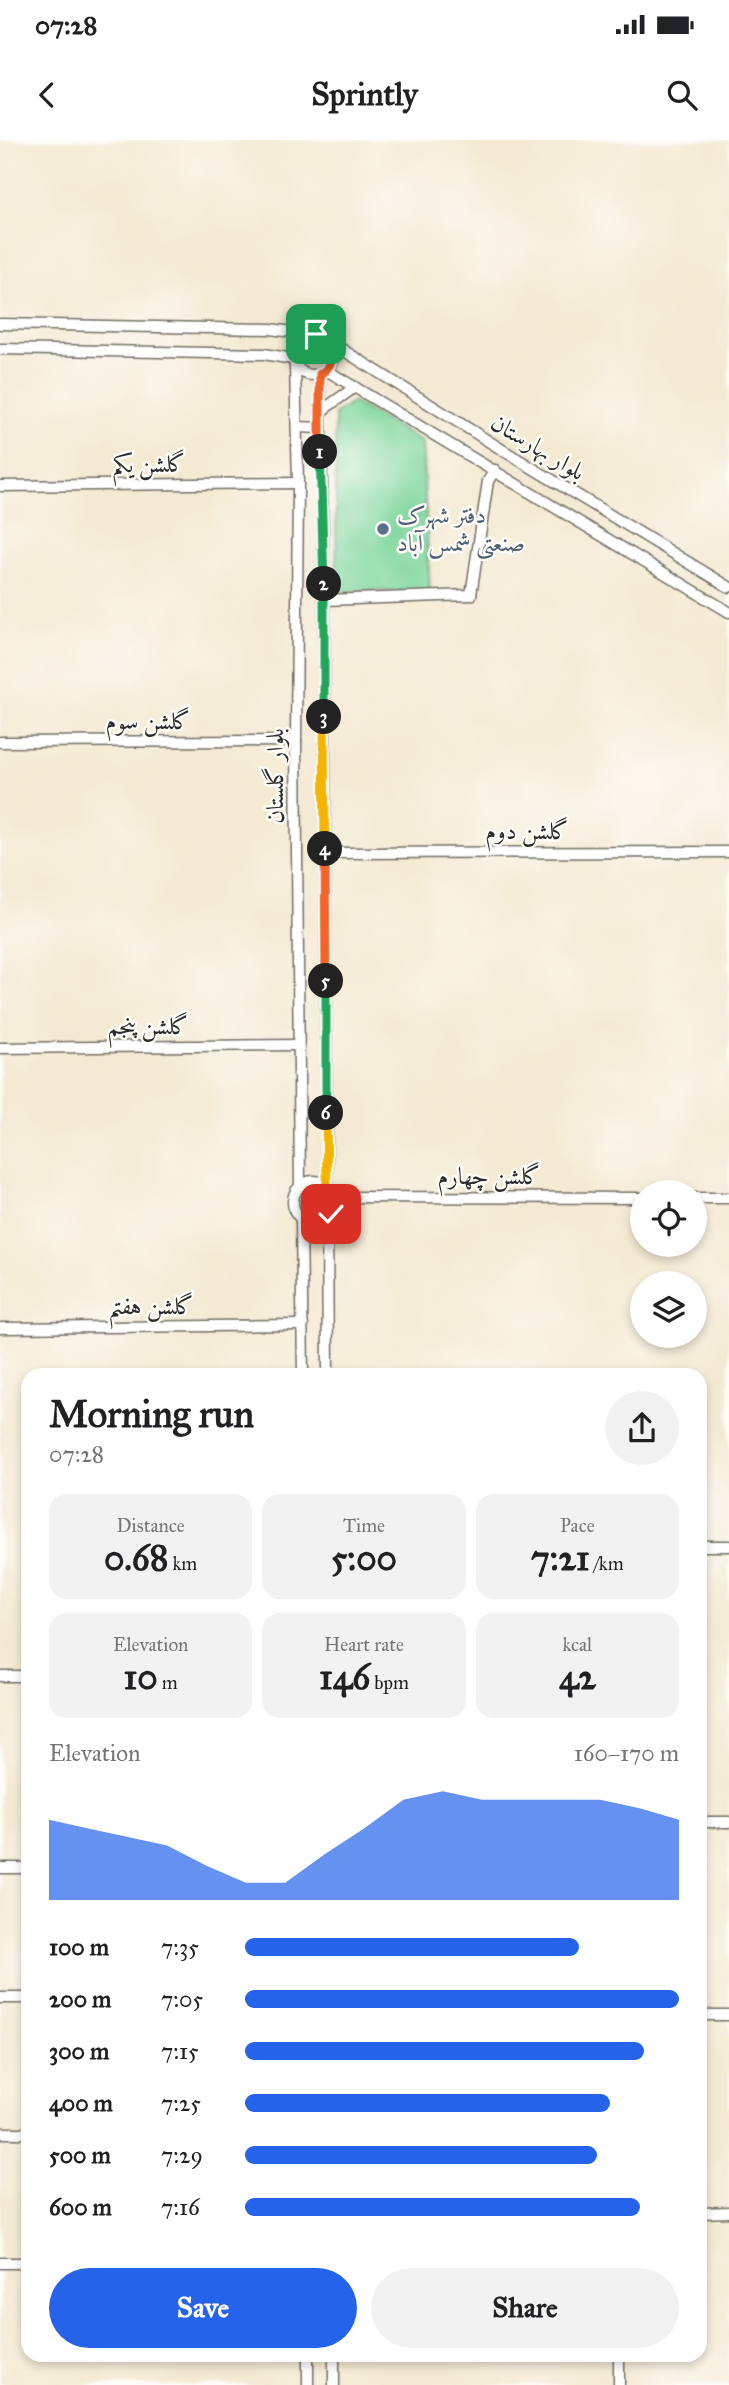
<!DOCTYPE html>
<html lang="en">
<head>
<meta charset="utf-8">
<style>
	:root { --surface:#fff; --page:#f2f2f2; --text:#202124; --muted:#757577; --accent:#2563eb }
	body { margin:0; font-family:"IM FELL Great Primer",Amiri,serif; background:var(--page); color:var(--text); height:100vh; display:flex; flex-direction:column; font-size:26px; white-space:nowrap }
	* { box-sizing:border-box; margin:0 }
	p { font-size:23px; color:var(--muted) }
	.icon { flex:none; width:38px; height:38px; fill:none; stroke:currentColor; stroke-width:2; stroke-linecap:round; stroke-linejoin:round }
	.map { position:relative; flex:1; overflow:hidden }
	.details { position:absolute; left:21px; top:1228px; width:686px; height:994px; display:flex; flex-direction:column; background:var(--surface); border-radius:21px; box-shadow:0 4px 10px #0003 }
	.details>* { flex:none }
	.controls { position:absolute; left:630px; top:1040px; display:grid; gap:14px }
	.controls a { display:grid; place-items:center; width:77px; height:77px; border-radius:50%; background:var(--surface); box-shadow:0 4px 10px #0003; font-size:35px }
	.pin { position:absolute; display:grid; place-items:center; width:60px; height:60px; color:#fff; margin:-30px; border-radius:14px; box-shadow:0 4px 10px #0006 }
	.km { position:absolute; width:35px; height:35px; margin:-18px; border-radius:50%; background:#222; color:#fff; font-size:19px; line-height:35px; text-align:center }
	.round { display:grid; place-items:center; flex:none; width:74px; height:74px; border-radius:37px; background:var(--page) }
	.summary { display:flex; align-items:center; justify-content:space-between; height:119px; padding:0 28px }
	h1 { font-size:38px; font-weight:800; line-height:52px }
	.metrics { display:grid; grid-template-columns:repeat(3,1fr); gap:10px; height:119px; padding:7px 28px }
	.metrics div { display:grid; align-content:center; border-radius:18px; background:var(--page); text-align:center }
	.metrics b { font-size:35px; font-weight:800 }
	.metrics small { font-size:19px; font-weight:400 }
	.metrics p { font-size:19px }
	.chart { height:196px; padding:14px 28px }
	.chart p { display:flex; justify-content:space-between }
	.chart svg { width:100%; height:126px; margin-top:7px; fill:var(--accent); opacity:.7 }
	.primary-button { display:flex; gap:14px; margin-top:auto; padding:14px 28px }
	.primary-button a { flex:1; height:80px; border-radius:42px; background:var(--accent); color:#fff; font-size:28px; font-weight:800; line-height:80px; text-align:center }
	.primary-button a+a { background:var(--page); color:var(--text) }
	ul { padding:0 28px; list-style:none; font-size:23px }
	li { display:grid; grid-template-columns:112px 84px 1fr; align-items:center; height:52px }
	li i { height:18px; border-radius:9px; background:var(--accent) }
	.status { display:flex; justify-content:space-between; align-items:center; height:49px; padding:0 35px; background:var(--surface); direction:ltr }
	.status svg { height:19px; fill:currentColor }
	header { display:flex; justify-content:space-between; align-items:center; height:91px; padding:0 28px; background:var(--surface); font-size:32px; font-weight:800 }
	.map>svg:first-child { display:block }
	.green { fill:#7bd59b; stroke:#538063; stroke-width:2 }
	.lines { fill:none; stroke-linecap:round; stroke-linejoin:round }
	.minor-casing { stroke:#716e65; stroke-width:13 }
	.minor { stroke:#fff; stroke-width:10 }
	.split-1-casing { stroke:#fff; stroke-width:14 }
	.split-2-casing { stroke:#fff; stroke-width:14 }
	.split-3-casing { stroke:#fff; stroke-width:14 }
	.split-4-casing { stroke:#fff; stroke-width:14 }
	.split-5-casing { stroke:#fff; stroke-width:14 }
	.split-6-casing { stroke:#fff; stroke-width:14 }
	.split-7-casing { stroke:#fff; stroke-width:14 }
	.split-1 { stroke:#f0652b; stroke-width:9 }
	.split-2 { stroke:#22a559; stroke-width:9 }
	.split-3 { stroke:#22a559; stroke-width:9 }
	.split-4 { stroke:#f5b400; stroke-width:9 }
	.split-5 { stroke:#f0652b; stroke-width:9 }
	.split-6 { stroke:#22a559; stroke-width:9 }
	.split-7 { stroke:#f5b400; stroke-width:9 }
	.service-dot { fill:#5c6f8a; stroke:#fdfcf7; stroke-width:2.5 }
	.labels { text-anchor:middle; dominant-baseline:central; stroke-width:5; stroke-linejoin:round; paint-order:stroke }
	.street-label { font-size:24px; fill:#2b2b2b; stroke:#fdfcf7 }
	.service-label { font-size:24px; fill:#4e5e75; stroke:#fdfcf7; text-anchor:start }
</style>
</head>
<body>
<div class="status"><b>07:28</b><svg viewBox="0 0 49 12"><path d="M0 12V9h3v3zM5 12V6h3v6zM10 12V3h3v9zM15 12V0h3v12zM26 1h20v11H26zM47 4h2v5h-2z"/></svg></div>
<header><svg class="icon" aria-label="back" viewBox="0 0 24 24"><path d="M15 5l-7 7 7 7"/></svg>Sprintly<svg class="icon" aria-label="search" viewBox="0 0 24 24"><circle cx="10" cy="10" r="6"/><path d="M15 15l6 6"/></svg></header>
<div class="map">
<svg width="729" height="2245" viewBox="0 0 729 2245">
	<rect width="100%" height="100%" fill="#fdfcf7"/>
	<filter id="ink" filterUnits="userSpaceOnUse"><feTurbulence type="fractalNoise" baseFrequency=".0143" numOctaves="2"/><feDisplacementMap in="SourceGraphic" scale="14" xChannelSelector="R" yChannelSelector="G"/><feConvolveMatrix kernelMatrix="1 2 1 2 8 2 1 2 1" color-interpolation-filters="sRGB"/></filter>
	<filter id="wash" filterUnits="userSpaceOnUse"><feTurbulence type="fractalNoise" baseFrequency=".00686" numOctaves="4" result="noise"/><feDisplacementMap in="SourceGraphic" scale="28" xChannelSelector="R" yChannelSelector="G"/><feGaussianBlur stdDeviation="1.57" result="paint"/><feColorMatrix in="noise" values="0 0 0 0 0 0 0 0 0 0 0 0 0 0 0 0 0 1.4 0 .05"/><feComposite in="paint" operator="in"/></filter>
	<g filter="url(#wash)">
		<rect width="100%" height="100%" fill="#f4e9d2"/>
		<polygon class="green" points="353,262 422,302 430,451 337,451 335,274"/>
	</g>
	<g filter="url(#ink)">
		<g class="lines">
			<g class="minor-casing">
				<g id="minor">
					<polyline points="0,184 270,189 309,194"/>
					<circle cx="313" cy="215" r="20"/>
					<polyline points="327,200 501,309 729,447"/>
					<polyline points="0,209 264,214 293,219"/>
					<polyline points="295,226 298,343 296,601 300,1046"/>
					<polyline points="326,230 729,472"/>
					<polyline points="320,234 324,460 327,1045"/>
					<polyline points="320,272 355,247"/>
					<polyline points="298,287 320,288"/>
					<polyline points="0,346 298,343"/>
					<polyline points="324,460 471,455 488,341 495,330"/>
					<polyline points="0,602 296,601"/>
					<polyline points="325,713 729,712"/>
					<polyline points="0,908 297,905"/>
					<circle cx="314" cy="1062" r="21"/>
					<polyline points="335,1057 642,1058"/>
					<polyline points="695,1058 729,1058"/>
					<polyline points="301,1079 303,1236"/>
					<polyline points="327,1079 328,1236"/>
					<polyline points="0,1188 303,1185"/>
					<polyline points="700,1406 729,1406"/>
					<polyline points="0,1536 28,1536"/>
					<polyline points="700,1682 729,1682"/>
					<polyline points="0,1728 28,1728"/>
					<polyline points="0,1858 28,1858"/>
					<polyline points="700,1875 729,1875"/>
					<polyline points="0,1993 28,1993"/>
					<polyline points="700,2073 729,2072"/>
					<polyline points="0,2123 28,2123"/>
					<polyline points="308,2216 308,2245"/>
					<polyline points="334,2216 334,2245"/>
					<polyline points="619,2245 619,2216"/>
				</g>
			</g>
			<use href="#minor" class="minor"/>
		</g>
	</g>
	<g class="lines" filter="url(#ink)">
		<g class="split-1-casing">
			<path id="split-1" d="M316,194C336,201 338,223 320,234V312"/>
		</g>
		<g class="split-2-casing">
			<polyline id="split-2" points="320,312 324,444"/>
		</g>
		<g class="split-3-casing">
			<polyline id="split-3" points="324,444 324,577"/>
		</g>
		<g class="split-4-casing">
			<polyline id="split-4" points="324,577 325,709"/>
		</g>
		<g class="split-5-casing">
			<polyline id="split-5" points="325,709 326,841"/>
		</g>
		<g class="split-6-casing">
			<polyline id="split-6" points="326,841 326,973"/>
		</g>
		<g class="split-7-casing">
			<path id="split-7" d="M326,973L327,1045C336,1054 337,1063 331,1074"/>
		</g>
		<use href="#split-1" class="split-1"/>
		<use href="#split-2" class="split-2"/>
		<use href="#split-3" class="split-3"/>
		<use href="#split-4" class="split-4"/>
		<use href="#split-5" class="split-5"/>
		<use href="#split-6" class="split-6"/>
		<use href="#split-7" class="split-7"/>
	</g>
	<circle class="service-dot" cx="383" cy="389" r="7"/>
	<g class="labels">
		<g class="street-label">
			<text transform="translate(538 307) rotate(31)">بلوار بهارستان</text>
			<text transform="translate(149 324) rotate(-1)">گلشن یکم</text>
			<text x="148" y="581">گلشن سوم</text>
			<text transform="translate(275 636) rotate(-90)">بلوار گلستان</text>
			<text x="527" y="691">گلشن دوم</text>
			<text x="148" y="886">گلشن پنجم</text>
			<text x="489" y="1036">گلشن چهارم</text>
			<text x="151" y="1166">گلشن هفتم</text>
		</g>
		<g class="service-label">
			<text x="397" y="375">دفتر شهرک<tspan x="397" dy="28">صنعتی شمس آباد</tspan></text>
		</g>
	</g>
</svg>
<div class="controls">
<a><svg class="icon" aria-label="locate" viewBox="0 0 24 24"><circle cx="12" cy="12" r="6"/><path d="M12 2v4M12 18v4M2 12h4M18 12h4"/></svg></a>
<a><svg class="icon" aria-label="layers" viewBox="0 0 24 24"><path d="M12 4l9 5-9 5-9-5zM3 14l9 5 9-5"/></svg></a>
</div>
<div class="pin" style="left:316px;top:194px;background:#1e9e55"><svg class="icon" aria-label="arrive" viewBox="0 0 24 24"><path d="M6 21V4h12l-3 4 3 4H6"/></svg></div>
<div class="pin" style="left:331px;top:1074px;background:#d93025"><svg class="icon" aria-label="check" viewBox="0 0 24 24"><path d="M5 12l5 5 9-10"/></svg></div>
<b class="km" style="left:320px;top:312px">1</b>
<b class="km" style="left:324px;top:444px">2</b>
<b class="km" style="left:324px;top:577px">3</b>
<b class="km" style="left:325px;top:709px">4</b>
<b class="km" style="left:326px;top:841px">5</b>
<b class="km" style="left:326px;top:973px">6</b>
<section class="details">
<div class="summary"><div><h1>Morning run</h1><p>07:28</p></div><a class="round"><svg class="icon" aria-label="share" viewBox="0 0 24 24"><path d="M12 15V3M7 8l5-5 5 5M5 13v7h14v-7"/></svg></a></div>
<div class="metrics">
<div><p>Distance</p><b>0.68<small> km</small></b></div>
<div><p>Time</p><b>5:00</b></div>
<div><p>Pace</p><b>7:21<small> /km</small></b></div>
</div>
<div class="metrics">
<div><p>Elevation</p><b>10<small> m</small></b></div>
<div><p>Heart rate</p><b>146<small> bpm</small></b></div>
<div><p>kcal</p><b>42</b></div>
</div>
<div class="chart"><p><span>Elevation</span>160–170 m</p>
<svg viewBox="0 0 160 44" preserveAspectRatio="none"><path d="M0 44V16L10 19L20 22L30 25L40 32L50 38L60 38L70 28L80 19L90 9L100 6L110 9L120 9L130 9L140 9L150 12L160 16V44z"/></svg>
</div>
<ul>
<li><b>100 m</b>7:35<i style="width:77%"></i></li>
<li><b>200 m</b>7:05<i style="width:100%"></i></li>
<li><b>300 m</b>7:15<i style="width:92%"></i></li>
<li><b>400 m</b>7:25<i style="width:84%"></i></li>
<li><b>500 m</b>7:29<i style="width:81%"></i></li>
<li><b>600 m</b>7:16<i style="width:91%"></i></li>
</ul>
<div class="primary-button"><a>Save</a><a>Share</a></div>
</section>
</div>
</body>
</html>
